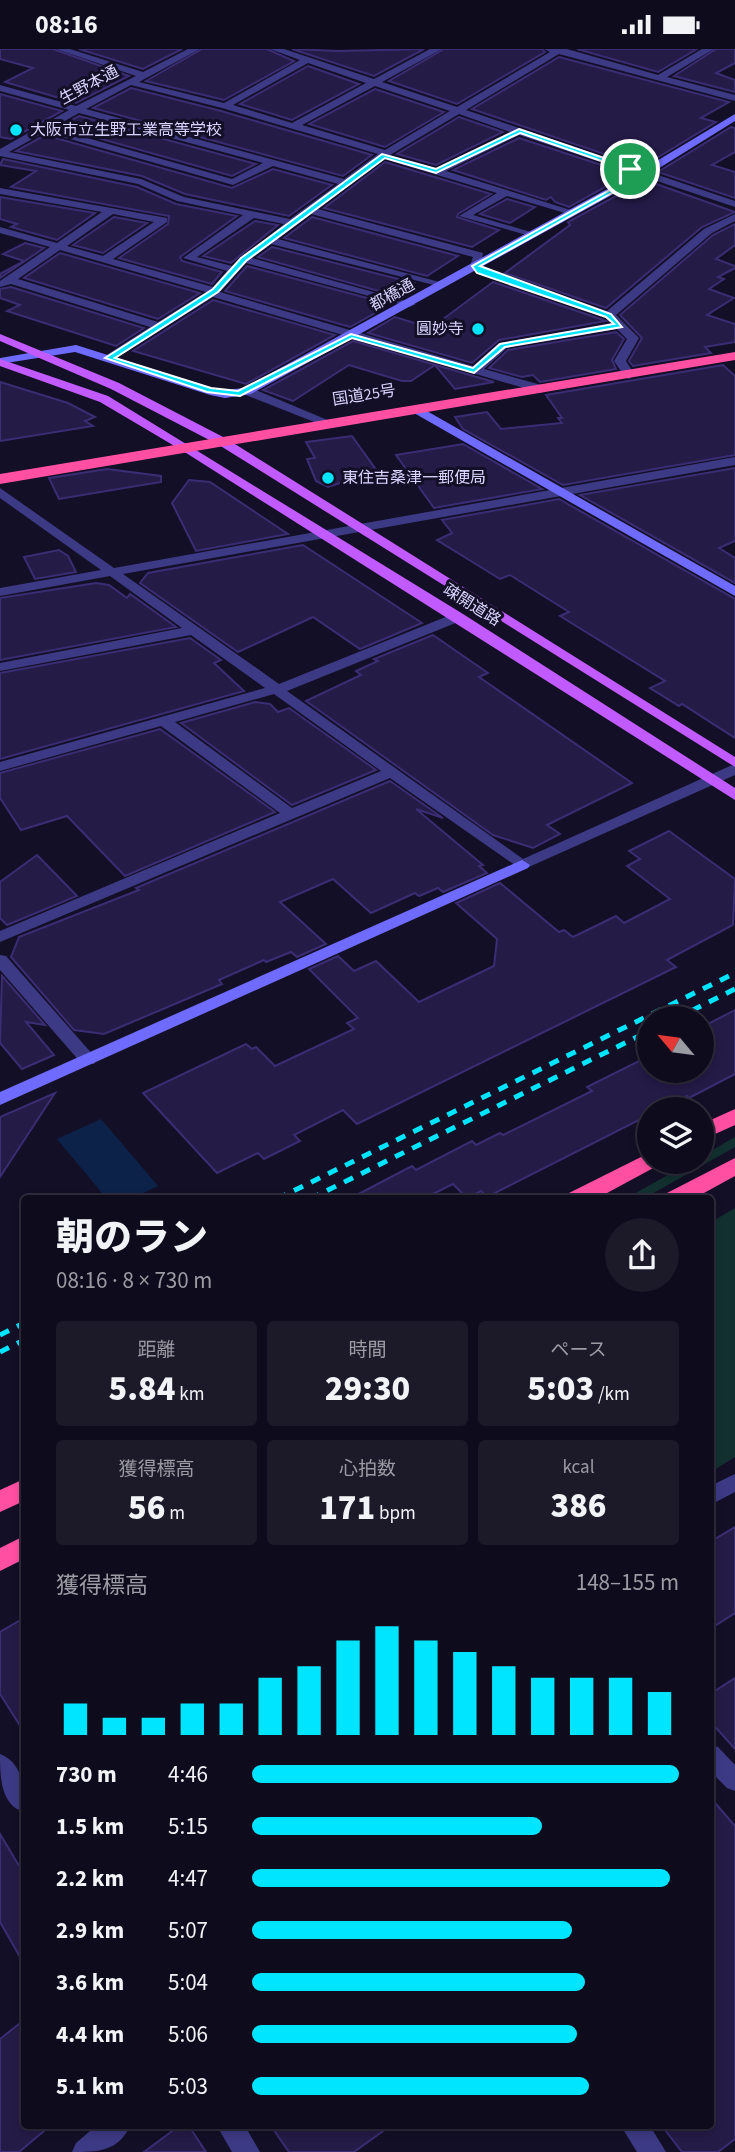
<!DOCTYPE html>
<html lang="ja">
<head>
<meta charset="utf-8">
<style>
	:root { --surface:#0e0b1c; --page:#1c1929; --text:#f1f3f6; --muted:#9b9ba3; --line:#2e2b3b; --accent:#00e5ff }
	body { margin:0; font-family:"Source Sans 3","Noto Sans JP",sans-serif; background:var(--page); color:var(--text); height:100vh; display:flex; flex-direction:column; font-size:26px; white-space:nowrap }
	* { box-sizing:border-box; margin:0 }
	p { font-size:23px; color:var(--muted) }
	.icon { flex:none; width:38px; height:38px; fill:none; stroke:currentColor; stroke-width:2; stroke-linecap:round; stroke-linejoin:round }
	.map { position:relative; flex:1; overflow:hidden }
	.drawer { position:absolute; left:21px; top:1146px; width:693px; height:934px; display:flex; flex-direction:column; background:var(--surface); border-radius:7px; box-shadow:0 4px 10px #0003,0 0 0 2px var(--line) }
	.drawer>* { flex:none }
	.needle { width:46px; rotate:299deg }
	.tools { position:absolute; left:637px; top:957px; display:grid; gap:14px }
	.tools a { display:grid; place-items:center; width:77px; height:77px; border-radius:50%; background:var(--surface); box-shadow:0 4px 10px #0003,0 0 0 2px var(--line); font-size:35px }
	.pin { position:absolute; display:grid; place-items:center; width:60px; height:60px; color:#fff; margin:-30px; border:4px solid #fff; border-radius:50%; box-shadow:0 2px 7px #0007 }
	.round { display:grid; place-items:center; flex:none; width:74px; height:74px; border-radius:37px; background:var(--page) }
	.overview { display:flex; align-items:center; justify-content:space-between; height:119px; padding:0 35px }
	h1 { font-size:38px; font-weight:800; line-height:52px }
	.metrics { display:grid; grid-template-columns:repeat(3,1fr); gap:10px; height:119px; padding:7px 35px }
	.metrics div { display:grid; align-content:center; border-radius:7px; background:var(--page); text-align:center }
	.metrics b { font-size:35px; font-weight:800 }
	.metrics small { font-size:19px; font-weight:400 }
	.metrics p { font-size:19px }
	.chart { height:196px; padding:14px 35px }
	.chart p { display:flex; justify-content:space-between }
	.chart svg { width:100%; height:126px; margin-top:7px; stroke:var(--accent); stroke-width:6 }
	ul { padding:0 35px; list-style:none; font-size:23px }
	li { display:grid; grid-template-columns:112px 84px 1fr; align-items:center; height:52px }
	li i { height:18px; border-radius:9px; background:var(--accent) }
	.status { display:flex; justify-content:space-between; align-items:center; height:49px; padding:0 35px; background:var(--surface); direction:ltr }
	.status svg { height:19px; fill:currentColor }
	.map>svg:first-child { display:block }
	.green { fill:#12302f }
	.water { fill:#0c2248 }
	.building { fill:#241b47; stroke:#3b2d73; stroke-width:2 }
	.lines { fill:none; stroke-linecap:round; stroke-linejoin:round }
	.street { fill:#3d3a85; fill-rule:evenodd }
	.secondary { fill:#6f6bff; fill-rule:evenodd }
	.primary { fill:#c25bff; fill-rule:evenodd }
	.highway { fill:#ff4fa3; fill-rule:evenodd }
	.rail { stroke:#00e5ff; stroke-width:5; stroke-dasharray:10 9; stroke-linecap:butt }
	.route { fill:#00e5ff; stroke:#fff; stroke-width:2; fill-rule:evenodd }
	.poi-dot { fill:#00e5ff; stroke:#130f26; stroke-width:2.5 }
	.labels { text-anchor:middle; dominant-baseline:central; stroke-width:6; stroke-linejoin:round; paint-order:stroke }
	.far-street-label { font-size:16px; fill:#d9d4ff; stroke:#130f26 }
	.far-poi-label { font-size:16px; fill:#d9d4ff; stroke:#130f26; text-anchor:start }
</style>
</head>
<body>
<div class="status"><b>08:16</b><svg viewBox="0 0 49 12"><path d="M0 12V9h3v3zM5 12V6h3v6zM10 12V3h3v9zM15 12V0h3v12zM26 1h20v11H26zM47 4h2v5h-2z"/></svg></div>
<div class="map">
<svg width="735" height="2103" viewBox="0 0 735 2103">
	<rect width="100%" height="100%" fill="#130f26"/>
	<g class="green">
		<polygon points="735,1088 735,1098 643,1150 625,1150 691,1113 702,1113 702,1107"/>
		<polygon points="735,1159 735,1408 711,1423 711,1173"/>
	</g>
	<polygon class="water" points="101,1070 158,1137 131,1150 107,1150 57,1090"/>
	<g class="building">
		<polygon points="0,0 53,0 129,27 76,54 5,33 33,19 0,10"/>
		<polygon points="79,0 182,0 143,20"/>
		<polygon points="202,0 267,0 294,12 224,51 146,32"/>
		<polygon points="292,0 338,2 424,0 374,27"/>
		<polygon points="444,0 542,0 545,3 457,55 389,32"/>
		<polygon points="577,0 697,0 658,23"/>
		<polygon points="716,0 735,0 735,14 716,24 735,31 735,43 674,27"/>
		<polygon points="559,8 729,53 701,69 716,73 642,118 472,60"/>
		<polygon points="308,17 359,35 292,71 240,55"/>
		<polygon points="131,39 221,62 372,106 343,127 93,59"/>
		<polygon points="375,40 444,63 385,98 309,75"/>
		<polygon points="0,45 62,62 11,90 0,88"/>
		<polygon points="79,67 256,115 232,127 59,78"/>
		<polygon points="459,68 503,83 436,116 397,105"/>
		<polygon points="731,78 735,79 735,103 712,116 735,123 735,149 658,123"/>
		<polygon points="45,86 232,139 273,120 332,136 289,167 185,145 142,127 16,102"/>
		<polygon points="519,89 629,125 569,158 555,153 551,148 546,151 453,121"/>
		<polygon points="3,110 137,138 176,155 237,167 180,208 182,212 222,223 212,235 119,209 168,175 169,167 11,138 36,122 0,116"/>
		<polygon points="385,113 491,145 458,165 457,168 499,181 472,198 324,159"/>
		<polygon points="645,131 735,163 702,178 606,259 505,224 570,176 568,173"/>
		<polygon points="0,148 95,164 57,191 11,178 17,175 0,170"/>
		<polygon points="507,150 535,158 510,174 480,165"/>
		<polygon points="114,168 147,174 103,204 73,196"/>
		<polygon points="312,168 458,207 427,227 284,189"/>
		<polygon points="255,172 278,176 231,214 203,207"/>
		<polygon points="735,175 735,196 716,210 735,217 735,219 718,228 724,230 709,240 734,249 707,266 735,275 735,293 705,298 711,304 633,317 629,312 642,289 620,266 713,186"/>
		<polygon points="25,194 44,199 0,229 0,225 24,212 3,205"/>
		<polygon points="272,198 414,234 396,247 258,208"/>
		<polygon points="60,204 200,244 158,270 24,229"/>
		<polygon points="247,217 386,254 377,263 350,278 225,242"/>
		<polygon points="493,233 606,272 499,291 472,314 368,284 395,268 431,279"/>
		<polygon points="11,238 144,279 116,297 7,262 20,256 0,249 0,240"/>
		<polygon points="213,251 335,286 246,335 133,302"/>
		<polygon points="616,283 624,290 612,311 616,320 540,333 533,326 522,328 489,319 508,301"/>
		<polygon points="353,292 494,333 455,340 435,316 411,332 402,332 349,316 293,352 263,341"/>
		<polygon points="723,316 735,327 735,406 563,436 463,380 455,368 487,363 501,380 562,374 558,369 562,369 546,346"/>
		<polygon points="0,333 68,354 95,368 85,372 93,377 0,392"/>
		<polygon points="352,387 377,422 328,438 316,432 307,410 315,409 306,393"/>
		<polygon points="463,395 542,440 434,459 396,406"/>
		<polygon points="735,419 735,492 719,499 735,509 735,534 580,446"/>
		<polygon points="107,420 161,427 161,433 59,450 49,429"/>
		<polygon points="189,431 210,433 288,485 196,502 172,454"/>
		<polygon points="559,450 735,550 735,689 682,655 679,657 650,639 665,632 560,567 569,563 510,526 500,530 437,491 452,484 442,471"/>
		<polygon points="303,496 422,574 360,600 313,568 238,603 140,534 148,524"/>
		<polygon points="59,501 68,507 76,523 35,530 24,508"/>
		<polygon points="96,534 109,536 127,549 130,545 176,578 0,611 0,549"/>
		<polygon points="433,586 488,624 479,628 632,734 547,776 560,785 533,799 493,786 306,652 361,626 356,622 378,612 374,610"/>
		<polygon points="190,589 221,611 214,614 244,642 0,710 0,624"/>
		<polygon points="255,653 270,655 278,663 289,659 376,721 292,756 181,674"/>
		<polygon points="160,680 275,763 125,827 67,767 21,781 0,749 0,724"/>
		<polygon points="390,732 443,769 416,760 483,816 479,817 487,824 443,843 438,839 419,847 415,844 371,864 333,830 280,853 326,895 297,908 291,903 266,913 264,911 219,931 222,935 104,985 74,981 11,908 19,888 139,841 136,839"/>
		<polygon points="669,782 735,830 733,876 667,911 676,918 357,1075 343,1061 294,1086 300,1092 264,1110 258,1104 217,1124 143,1044 246,995 252,1000 256,998 275,1017 354,980 347,974 358,969 309,920 338,907 354,922 376,912 419,953 494,917 497,890 456,854 500,834 559,883 564,881 573,888 616,867 624,874 670,850 627,817 640,810 629,802"/>
		<polygon points="37,806 77,847 7,876 0,869 0,833"/>
		<polygon points="2,927 45,976 26,973 54,1006 22,1020 0,994"/>
		<polygon points="735,961 735,1025 689,1049 687,1047 660,1060 649,1060 649,1066 487,1148 481,1142 467,1149 453,1135 423,1150 349,1150 412,1117 416,1121 472,1092 476,1096 500,1084 503,1086 592,1042 587,1038 649,1007 649,1022 702,1022 702,978"/>
		<polygon points="55,1044 0,1128 0,1068"/>
		<polygon points="735,1478 735,1564 710,1580 710,1493"/>
		<polygon points="24,1569 24,1683 0,1645 0,1583"/>
		<polygon points="735,1629 735,1700 710,1672 710,1645"/>
		<polygon points="710,1748 735,1777 735,2090 718,2103 682,2103 662,2077 710,2077"/>
		<polygon points="0,1785 24,1825 24,1915 0,1873"/>
		<polygon points="24,1971 24,2077 50,2077 19,2103 0,2103 0,1990"/>
		<polygon points="179,2077 189,2077 206,2103 144,2103"/>
		<polygon points="271,2077 390,2077 354,2103 289,2103"/>
	</g>
	<g class="lines">
		<g class="street">
			<path d="M56,0H70L143,23L188,0H200L139,33L224,54L300,11L270,0H284L374,30L430,0H442L382,33L457,58L550,3L544,0H567L658,26L702,0H714L667,28L735,46V52L559,5L466,61L735,152V158L519,86L446,122L577,163L572,166L507,147L473,166L534,184V188L459,167L497,144L384,110L318,160L483,204L481,216L484,220L607,262L704,180L735,165V172L712,184L616,266L639,289L626,312L635,326L629,330L625,328L614,312L627,290L617,280L507,299L484,320L545,337L547,340L541,344L213,248L113,311H105V307L150,278L11,235L0,238V232L50,198L0,184V178L57,194L102,163L0,145V139L167,169V173L113,210L213,238L227,222L183,209L243,166L177,152L138,135L0,107V100L69,61L0,42V36L76,57L136,27ZM308,14L366,34L292,74L233,56ZM131,36L222,59L378,105L344,130L86,60ZM375,37L450,62L385,101L302,76ZM79,64L263,114L232,130L52,79ZM459,65L510,83L436,119L390,106ZM45,83L233,136L273,117L338,135L290,170L184,148L141,130L9,103ZM113,165L154,173L103,207L67,197ZM311,165L473,208L470,217L476,224L605,268L611,274L499,294L473,317L220,243L246,214L410,258L416,255L252,209L271,195L442,238L447,235L278,190ZM254,169L284,175L232,217L197,208ZM60,201L206,243L158,273L18,230Z"/>
			<polygon points="243,339 251,339 337,375 327,378 243,345"/>
			<path d="M735,408V416L123,525L279,635L453,565H463V571L287,642L523,810L730,717L735,716V726L522,821L390,729L0,893V882L280,764L161,677L0,722V713L265,639L191,586L0,622V614L182,579L110,527L0,547V539L101,521L0,449V439L114,519ZM274,645L381,722L292,759L175,673Z"/>
			<polygon points="0,906 6,907 94,1007 97,1011 94,1015 82,1015 0,921"/>
			<polygon points="735,1425 735,1443 710,1456 710,1437"/>
			<polygon points="710,1695 718,1698 735,1716 735,1742 727,1739 710,1722"/>
			<path d="M0,1705C24,1714 24,1742 24,1763C0,1756 0,1726 0,1705Z"/>
			<path d="M96,2077H130C118,2103 97,2103 72,2103L76,2094Z"/>
			<polygon points="217,2077 245,2077 260,2103 232,2103"/>
			<polygon points="621,2077 650,2077 666,2103 637,2103"/>
		</g>
		<g class="secondary">
			<polygon points="735,65 735,72 648,126 251,345 225,349 210,346 75,303 0,315 0,309 76,296 212,339 225,341 244,339 640,122"/>
			<polygon points="418,357 735,537 735,547 414,364 414,358"/>
			<polygon points="522,811 530,816 528,819 0,1056 0,1043"/>
		</g>
		<g class="primary">
			<polygon points="0,285 119,334 227,390 735,708 735,718 219,396 111,340 0,292"/>
			<polygon points="0,310 108,347 463,565 735,739 735,751 183,402 100,353 0,317"/>
		</g>
		<g class="highway">
			<polygon points="735,303 735,311 0,435 0,425"/>
			<polygon points="735,1060 735,1076 702,1091 702,1075"/>
			<polygon points="649,1104 649,1113 659,1113 657,1117 596,1150 566,1150 569,1144"/>
			<polygon points="735,1109 735,1127 693,1150 664,1150 667,1144"/>
			<polygon points="24,1430 24,1452 0,1463 0,1441"/>
			<polygon points="24,1487 24,1510 0,1522 0,1499"/>
		</g>
		<g class="rail">
			<polyline points="675,970 735,940"/>
			<polyline points="277,1150 735,924"/>
			<polyline points="310,1150 649,982"/>
			<polyline points="0,1286 24,1274"/>
			<polyline points="0,1303 24,1291"/>
		</g>
	</g>
	<path class="route" d="M519,80L648,124L480,217L611,265L622,278L505,298L474,324L352,289L240,347L207,343L105,309L213,240L241,209L382,105L436,120ZM520,84L639,125L472,217L477,224L606,268L614,275L500,295L473,319L351,285L238,342L211,339L115,309L218,243L246,212L385,109L436,124Z"/>
	<g class="poi-dot">
		<circle cx="16" cy="81" r="7"/>
		<circle cx="478" cy="280" r="7"/>
		<circle cx="328" cy="429" r="7"/>
	</g>
	<g class="labels">
		<g class="far-street-label">
			<text transform="translate(89 36) rotate(-28)">生野本通</text>
			<text transform="translate(392 246) rotate(-29)">都橋通</text>
			<text transform="translate(364 346) rotate(-9)">国道25号</text>
			<text transform="translate(472 556) rotate(32)">疎開道路</text>
		</g>
		<g class="far-poi-label">
			<text x="30" y="81">大阪市立生野工業高等学校</text>
			<text x="464" y="280" text-anchor="end">圓妙寺</text>
			<text x="342" y="429">東住吉桑津一郵便局</text>
		</g>
	</g>
</svg>
<div class="tools">
<a><svg class="needle" viewBox="-14 -14 28 28"><path d="M0-13l5 13h-10z" fill="#e53935"/><path d="M0 13l5-13h-10z" fill="#9b9ba3"/></svg></a>
<a><svg class="icon" aria-label="layers" viewBox="0 0 24 24"><path d="M12 4l9 5-9 5-9-5zM3 14l9 5 9-5"/></svg></a>
</div>
<div class="pin" style="left:630px;top:120px;background:#1e9e55"><svg class="icon" aria-label="arrive" viewBox="0 0 24 24"><path d="M6 21V4h12l-3 4 3 4H6"/></svg></div>
<section class="drawer">
<div class="overview"><div><h1>朝のラン</h1><p>08:16 · 8 × 730 m</p></div><a class="round"><svg class="icon" aria-label="share" viewBox="0 0 24 24"><path d="M12 15V3M7 8l5-5 5 5M5 13v7h14v-7"/></svg></a></div>
<div class="metrics">
<div><p>距離</p><b>5.84<small> km</small></b></div>
<div><p>時間</p><b>29:30</b></div>
<div><p>ペース</p><b>5:03<small> /km</small></b></div>
</div>
<div class="metrics">
<div><p>獲得標高</p><b>56<small> m</small></b></div>
<div><p>心拍数</p><b>171<small> bpm</small></b></div>
<div><p>kcal</p><b>386</b></div>
</div>
<div class="chart"><p><span>獲得標高</span>148–155 m</p>
<svg viewBox="0 0 160 44" preserveAspectRatio="none"><path d="M5 44V33M15 44V38M25 44V38M35 44V33M45 44V33M55 44V24M65 44V20M75 44V11M85 44V6M95 44V11M105 44V15M115 44V20M125 44V24M135 44V24M145 44V24M155 44V29"/></svg>
</div>
<ul>
<li><b>730 m</b>4:46<i style="width:100%"></i></li>
<li><b>1.5 km</b>5:15<i style="width:68%"></i></li>
<li><b>2.2 km</b>4:47<i style="width:98%"></i></li>
<li><b>2.9 km</b>5:07<i style="width:75%"></i></li>
<li><b>3.6 km</b>5:04<i style="width:78%"></i></li>
<li><b>4.4 km</b>5:06<i style="width:76%"></i></li>
<li><b>5.1 km</b>5:03<i style="width:79%"></i></li>
</ul>
</section>
</div>
</body>
</html>
